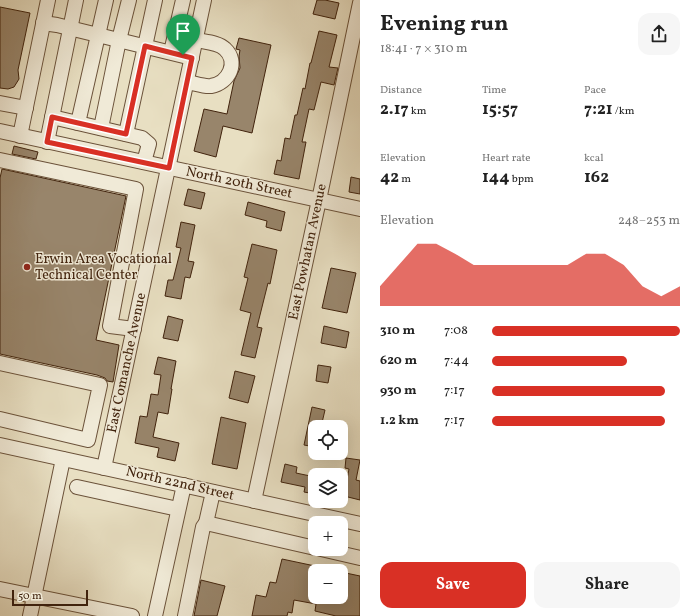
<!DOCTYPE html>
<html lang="en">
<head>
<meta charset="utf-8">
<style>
	:root { --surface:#fff; --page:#f6f6f6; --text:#222; --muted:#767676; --accent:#d93025 }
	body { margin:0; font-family:Vollkorn,serif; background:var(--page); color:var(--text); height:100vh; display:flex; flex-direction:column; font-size:15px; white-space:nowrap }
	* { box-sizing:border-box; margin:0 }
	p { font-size:13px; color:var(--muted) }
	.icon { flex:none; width:22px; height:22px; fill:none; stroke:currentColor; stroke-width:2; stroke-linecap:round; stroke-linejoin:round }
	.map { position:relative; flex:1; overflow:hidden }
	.side { display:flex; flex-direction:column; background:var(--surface); width:340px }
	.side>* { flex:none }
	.controls { position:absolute; left:308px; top:420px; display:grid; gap:8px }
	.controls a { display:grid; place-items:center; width:40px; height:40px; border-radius:8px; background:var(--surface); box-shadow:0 4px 16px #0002; font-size:20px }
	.scale { position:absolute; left:12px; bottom:10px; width:76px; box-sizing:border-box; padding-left:4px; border:2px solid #41230d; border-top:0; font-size:11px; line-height:14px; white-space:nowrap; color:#41230d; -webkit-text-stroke:3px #f0ead7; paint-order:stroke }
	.pin { position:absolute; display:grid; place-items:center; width:34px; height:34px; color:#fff; margin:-41px -17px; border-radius:50% 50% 50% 0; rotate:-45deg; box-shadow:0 0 4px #0007 }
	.pin .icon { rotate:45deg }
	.round { display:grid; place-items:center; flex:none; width:42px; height:42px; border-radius:12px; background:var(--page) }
	.summary { display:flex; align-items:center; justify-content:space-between; height:68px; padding:0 20px }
	h1 { font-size:22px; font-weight:700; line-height:30px }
	.stats { display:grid; grid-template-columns:repeat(3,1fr); gap:6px; height:68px; padding:4px 20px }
	.stats div { display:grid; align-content:center }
	.stats b { font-size:17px; font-weight:700 }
	.stats small { font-size:11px; font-weight:400 }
	.stats p { font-size:11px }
	.chart { height:112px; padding:8px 20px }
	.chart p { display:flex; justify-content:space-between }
	.chart svg { width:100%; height:72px; margin-top:4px; fill:var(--accent); opacity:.7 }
	.cta { display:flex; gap:8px; margin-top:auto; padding:8px 20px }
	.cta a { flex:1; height:46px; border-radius:12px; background:var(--accent); color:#fff; font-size:16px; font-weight:700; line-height:46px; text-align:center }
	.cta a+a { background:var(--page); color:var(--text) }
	ul { padding:0 20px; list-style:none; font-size:13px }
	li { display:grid; grid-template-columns:64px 48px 1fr; align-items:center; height:30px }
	li i { height:10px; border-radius:5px; background:var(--accent) }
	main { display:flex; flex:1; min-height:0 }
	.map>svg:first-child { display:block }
	.building { fill:#98856b; stroke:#41230d }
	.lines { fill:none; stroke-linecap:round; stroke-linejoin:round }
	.minor-casing { stroke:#6b523a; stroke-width:16 }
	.minor { stroke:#f0ead7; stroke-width:14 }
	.route-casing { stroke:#fff; stroke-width:8 }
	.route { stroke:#d93025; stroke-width:5 }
	.poi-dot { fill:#8f2418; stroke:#f0ead7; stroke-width:1.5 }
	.labels { text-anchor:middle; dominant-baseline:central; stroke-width:3; stroke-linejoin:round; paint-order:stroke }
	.street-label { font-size:14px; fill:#41230d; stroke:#f0ead7 }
	.poi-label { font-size:14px; fill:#41230d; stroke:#f0ead7; text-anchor:start }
</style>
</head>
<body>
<main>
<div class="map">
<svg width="360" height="616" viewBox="0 0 360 616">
	<rect width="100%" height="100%" fill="#e8dfc2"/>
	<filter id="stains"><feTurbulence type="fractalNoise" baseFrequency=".005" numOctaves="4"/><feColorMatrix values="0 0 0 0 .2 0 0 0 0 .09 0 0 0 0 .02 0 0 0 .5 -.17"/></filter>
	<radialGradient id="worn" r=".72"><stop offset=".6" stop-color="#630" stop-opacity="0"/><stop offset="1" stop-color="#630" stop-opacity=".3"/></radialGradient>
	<g class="building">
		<polygon points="317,0 325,0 339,3 335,19 313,14"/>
		<polygon points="0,7 30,13 18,70 19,79 14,87 8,89 0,88"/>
		<polygon points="319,31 337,35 329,67 338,68 334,85 321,82 314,110 309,109 302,142 306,142 299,179 274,174 277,160 281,161 285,138 290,139 295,115 297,115 303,88 305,89 310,63 311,63"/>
		<polygon points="239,38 271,45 252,133 223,126 216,157 194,151 204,109 227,114 234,81 240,68 239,56 240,50 236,49"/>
		<polygon points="14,146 38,152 36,159 12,154"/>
		<polygon points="2,169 126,196 96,340 119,345 113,382 107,381 105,378 97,375 0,354 0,178"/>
		<polygon points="351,177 360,179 360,194 349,192"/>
		<polygon points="188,189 205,193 201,209 184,205"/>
		<polygon points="248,202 285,212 281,231 266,227 267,221 245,215"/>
		<polygon points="181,222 195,225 188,261 194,262 190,278 185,277 181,299 165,296 168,280 173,280 181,248 176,247"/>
		<polygon points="252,244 277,250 270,284 268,283 257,327 262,328 255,358 241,355 251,313 240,310 248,278 244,277"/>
		<polygon points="331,268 356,273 347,313 322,308"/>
		<polygon points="168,316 183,320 178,341 163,338"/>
		<polygon points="324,326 349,332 346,348 321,343"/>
		<polygon points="158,357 176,361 171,389 172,389 168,414 158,412 153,437 179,443 175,461 157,457 159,448 135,443 140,416 147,417 151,394 158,395 161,375 154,374"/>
		<polygon points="318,365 331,367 328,383 316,381"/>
		<polygon points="235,371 255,376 248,403 229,398"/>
		<polygon points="312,407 325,410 321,427 315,426 315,447 304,445"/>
		<polygon points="221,417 246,423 237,469 212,464"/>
		<polygon points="346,458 360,460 356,480 360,481 360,500 344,496 349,469 345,468"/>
		<polygon points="285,464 297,467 296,473 315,477 315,494 304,492 305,487 281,482"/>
		<polygon points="282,559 315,566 315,597 341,597 341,572 360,576 360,616 336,616 315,611 316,604 294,600 292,613 288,612 287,616 252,616 256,595 266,597 270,582 276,583"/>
		<polygon points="201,580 225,586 217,616 194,616"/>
	</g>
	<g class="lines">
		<g class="minor-casing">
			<g id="minor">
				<polyline points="43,23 57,25 192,58"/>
				<polyline points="171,52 183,0"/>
				<path d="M187,82C194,83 204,87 211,86C229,83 239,62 225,49C218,42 205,42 196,40"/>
				<polyline points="0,103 26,108"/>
				<polyline points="52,117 142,138 149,144 144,162"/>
				<polyline points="78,123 106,0"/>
				<polyline points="101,128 119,40 129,0"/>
				<polyline points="0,131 360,209"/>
				<polyline points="126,134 155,0"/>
				<polyline points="20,136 48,0"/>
				<polyline points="47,142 76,0"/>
				<polyline points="0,160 136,189 110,326 134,329"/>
				<polyline points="0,363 100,385 88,440 0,419"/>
				<polyline points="0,445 360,524"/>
				<polyline points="104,468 204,0"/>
				<polyline points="77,487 178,509"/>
				<polyline points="254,501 319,200 360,3"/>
				<polyline points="206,523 213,492"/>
				<polyline points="321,549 360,558"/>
				<polyline points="0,589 132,616"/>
				<polyline points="30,616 63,459"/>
				<polyline points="155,616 184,485"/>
				<polyline points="185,616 203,527 206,523 315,548"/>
			</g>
		</g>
		<use href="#minor" class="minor"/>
	</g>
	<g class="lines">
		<g class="route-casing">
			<polygon id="route" points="145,46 192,58 169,168 47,142 52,117 126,134"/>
		</g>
		<use href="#route" class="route"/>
	</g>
	<circle class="poi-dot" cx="27" cy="267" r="4"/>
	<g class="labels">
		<g class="street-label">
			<text transform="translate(239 183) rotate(12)">North 20th Street</text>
			<text transform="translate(308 252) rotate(-78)">East Powhatan Avenue</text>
			<text transform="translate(127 363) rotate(-78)">East Comanche Avenue</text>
			<text transform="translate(180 484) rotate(13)">North 22nd Street</text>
		</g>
		<g class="poi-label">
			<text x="35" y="259">Erwin Area Vocational<tspan x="35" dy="16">Technical Center</tspan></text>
		</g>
	</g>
	<rect width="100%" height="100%" filter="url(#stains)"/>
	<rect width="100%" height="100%" fill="url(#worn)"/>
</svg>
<div class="controls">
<a><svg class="icon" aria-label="locate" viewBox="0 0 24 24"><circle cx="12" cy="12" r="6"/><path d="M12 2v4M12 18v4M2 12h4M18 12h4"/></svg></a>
<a><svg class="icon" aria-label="layers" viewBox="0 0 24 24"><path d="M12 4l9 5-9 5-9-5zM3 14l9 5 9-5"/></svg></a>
<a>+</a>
<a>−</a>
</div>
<div class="scale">50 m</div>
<div class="pin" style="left:183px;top:55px;background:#1e9e55"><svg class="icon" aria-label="arrive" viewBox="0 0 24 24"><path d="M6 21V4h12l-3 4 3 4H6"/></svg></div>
</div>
<section class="side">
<div class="summary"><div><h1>Evening run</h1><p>18:41 · 7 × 310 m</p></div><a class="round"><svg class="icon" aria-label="share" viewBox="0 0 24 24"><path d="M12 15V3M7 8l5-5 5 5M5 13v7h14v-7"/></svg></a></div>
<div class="stats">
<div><p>Distance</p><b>2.17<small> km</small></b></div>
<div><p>Time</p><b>15:57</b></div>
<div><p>Pace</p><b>7:21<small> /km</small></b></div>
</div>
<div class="stats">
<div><p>Elevation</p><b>42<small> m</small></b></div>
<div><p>Heart rate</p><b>144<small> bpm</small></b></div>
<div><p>kcal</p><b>162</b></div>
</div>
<div class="chart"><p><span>Elevation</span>248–253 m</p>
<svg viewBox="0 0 160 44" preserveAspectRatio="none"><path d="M0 44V32L10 19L20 6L30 6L40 12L50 19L60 19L70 19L80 19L90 19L100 19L110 12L120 12L130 19L140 32L150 38L160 32V44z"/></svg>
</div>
<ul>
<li><b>310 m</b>7:08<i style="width:100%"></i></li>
<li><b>620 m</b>7:44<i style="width:72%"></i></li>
<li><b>930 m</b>7:17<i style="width:92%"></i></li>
<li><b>1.2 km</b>7:17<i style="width:92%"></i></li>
</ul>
<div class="cta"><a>Save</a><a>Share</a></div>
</section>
</main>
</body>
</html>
